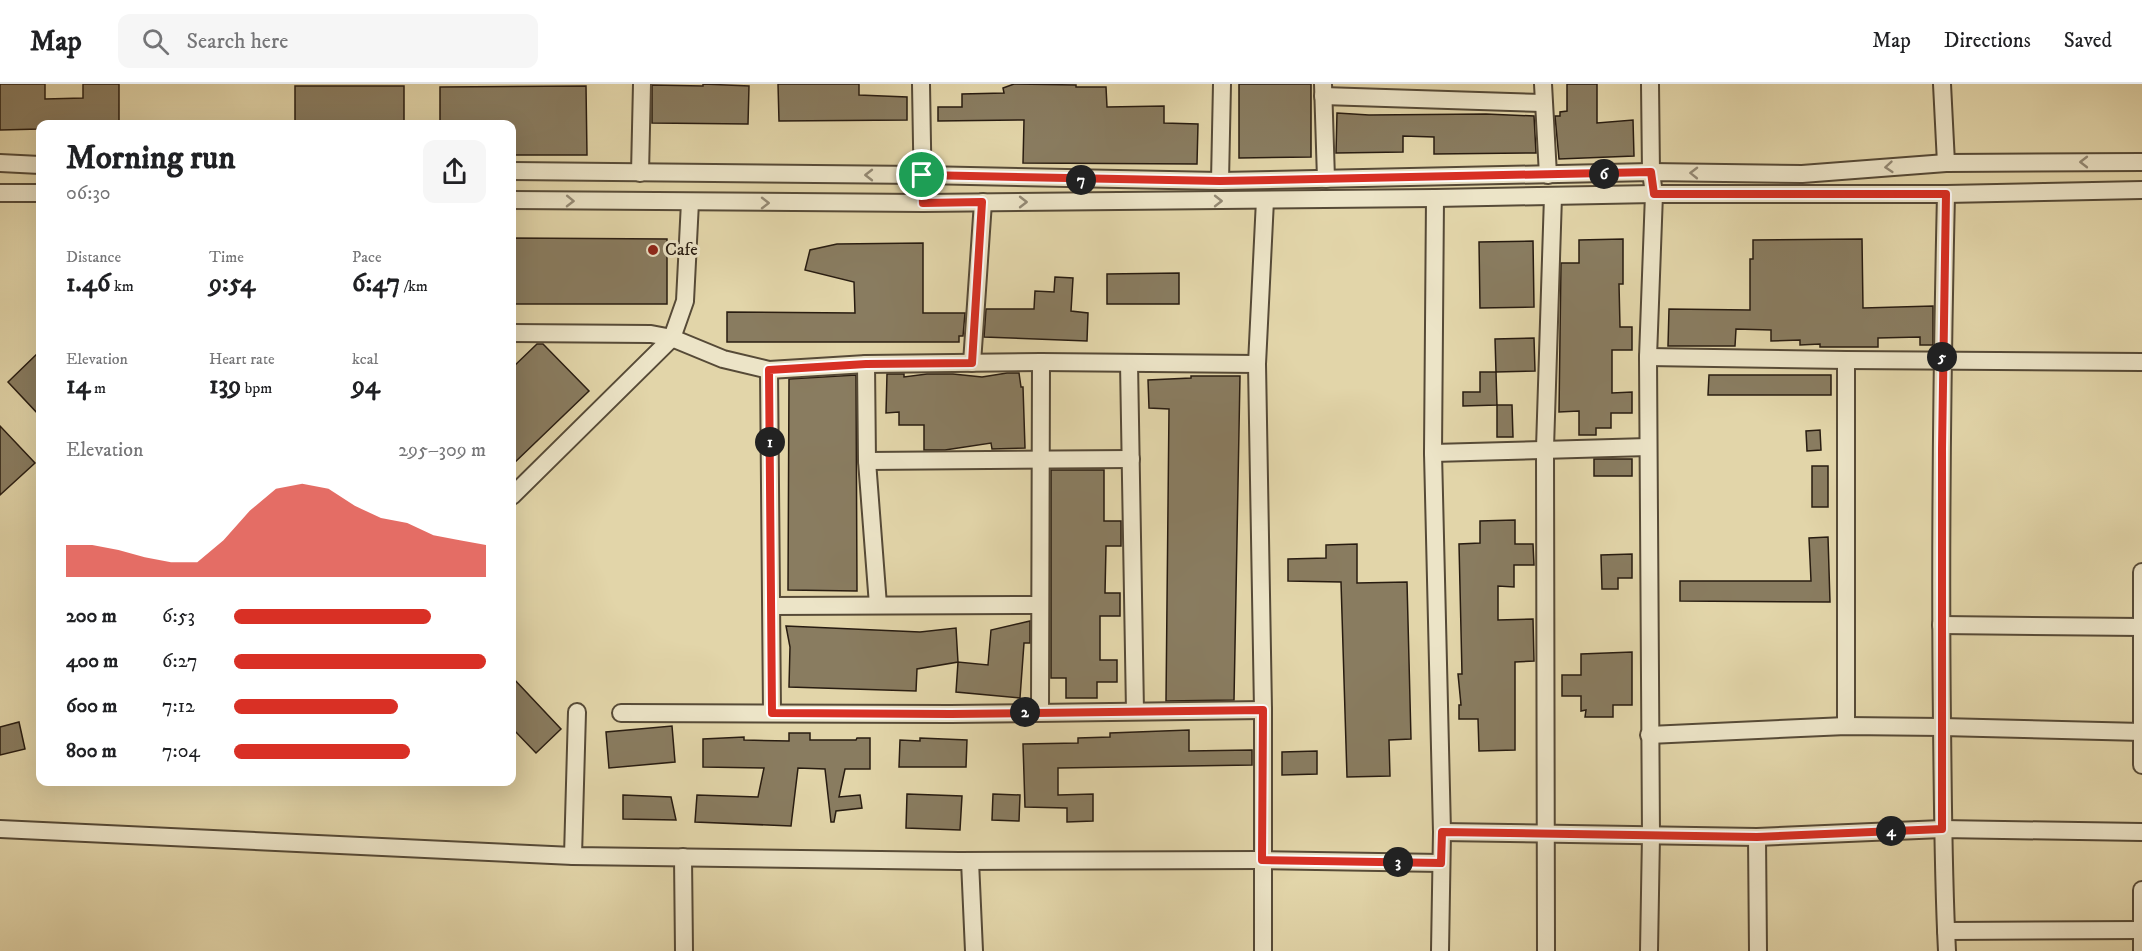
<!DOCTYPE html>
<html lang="en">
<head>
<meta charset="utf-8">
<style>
	:root { --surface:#fff; --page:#f6f6f6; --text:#202124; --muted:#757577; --line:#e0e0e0; --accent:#d93025 }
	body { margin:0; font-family:"IM FELL DW Pica",serif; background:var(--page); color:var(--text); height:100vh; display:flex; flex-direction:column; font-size:22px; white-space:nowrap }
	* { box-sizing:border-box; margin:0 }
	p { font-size:20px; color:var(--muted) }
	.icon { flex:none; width:33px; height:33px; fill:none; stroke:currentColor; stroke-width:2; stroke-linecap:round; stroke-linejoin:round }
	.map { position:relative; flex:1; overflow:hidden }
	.sheet { position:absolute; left:36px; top:36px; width:480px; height:666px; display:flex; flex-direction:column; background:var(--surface); border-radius:12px; box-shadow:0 6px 24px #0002 }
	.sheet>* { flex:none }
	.pin { position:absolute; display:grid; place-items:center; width:51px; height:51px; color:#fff; margin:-26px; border:3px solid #fff; border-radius:50%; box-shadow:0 2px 6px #0007 }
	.km { position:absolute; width:30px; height:30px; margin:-15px; border-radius:50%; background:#222; color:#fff; font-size:16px; line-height:30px; text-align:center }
	.round { display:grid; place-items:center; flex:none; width:63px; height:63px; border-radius:12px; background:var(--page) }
	.headline { display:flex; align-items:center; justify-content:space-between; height:102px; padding:0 30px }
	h1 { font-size:33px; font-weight:800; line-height:45px }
	.figures { display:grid; grid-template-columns:repeat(3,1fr); gap:9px; height:102px; padding:6px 30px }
	.figures div { display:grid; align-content:center }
	.figures b { font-size:26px; font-weight:800 }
	.figures small { font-size:16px; font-weight:400 }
	.figures p { font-size:16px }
	.chart { height:168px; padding:12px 30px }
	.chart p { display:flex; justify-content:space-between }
	.chart svg { width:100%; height:108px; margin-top:6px; fill:var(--accent); opacity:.7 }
	ul { padding:0 30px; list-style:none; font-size:20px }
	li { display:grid; grid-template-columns:96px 72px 1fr; align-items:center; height:45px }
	li i { height:15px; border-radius:8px; background:var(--accent) }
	header { display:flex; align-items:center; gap:36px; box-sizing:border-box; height:84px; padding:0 30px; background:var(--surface); border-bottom:2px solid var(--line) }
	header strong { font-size:28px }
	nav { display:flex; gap:33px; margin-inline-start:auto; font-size:21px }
	.search { width:420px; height:54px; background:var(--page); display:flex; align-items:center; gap:15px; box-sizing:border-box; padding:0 21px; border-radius:12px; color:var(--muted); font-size:22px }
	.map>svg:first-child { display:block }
	.building { fill:#897c60; stroke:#281c11; stroke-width:1.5 }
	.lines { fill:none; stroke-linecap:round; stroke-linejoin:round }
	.minor-casing { stroke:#564a37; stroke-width:20 }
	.minor { stroke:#ece4c7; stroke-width:16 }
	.oneway { stroke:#948a75 }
	.route-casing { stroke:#fff; stroke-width:12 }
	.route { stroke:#d93025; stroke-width:8 }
	.poi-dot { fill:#8f2418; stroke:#ece4c7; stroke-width:2 }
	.labels { text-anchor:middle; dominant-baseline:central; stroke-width:6; stroke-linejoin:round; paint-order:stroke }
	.poi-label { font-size:18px; fill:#281c11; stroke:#ece4c7; text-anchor:start }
</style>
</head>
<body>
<header>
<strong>Map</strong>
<div class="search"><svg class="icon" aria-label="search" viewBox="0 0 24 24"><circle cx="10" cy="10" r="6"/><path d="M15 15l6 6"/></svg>Search here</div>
<nav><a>Map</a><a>Directions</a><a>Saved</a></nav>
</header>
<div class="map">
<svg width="2142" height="867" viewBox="0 0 2142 867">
	<rect width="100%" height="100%" fill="#e2d5a9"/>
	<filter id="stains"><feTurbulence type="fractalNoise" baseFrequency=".00333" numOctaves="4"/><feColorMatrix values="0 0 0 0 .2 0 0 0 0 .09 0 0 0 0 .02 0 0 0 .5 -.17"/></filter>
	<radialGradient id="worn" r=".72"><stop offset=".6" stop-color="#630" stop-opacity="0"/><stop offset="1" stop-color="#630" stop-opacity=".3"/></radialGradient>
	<g class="building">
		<polygon points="0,0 45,0 45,15 83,14 83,0 119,0 119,40 40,40 40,45 0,46"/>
		<polygon points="703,0 749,2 748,40 652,39 652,1 703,2"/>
		<polygon points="778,0 859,0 859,11 907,13 907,36 779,37"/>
		<polygon points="1014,0 1076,1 1076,3 1106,3 1107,23 1164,22 1164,39 1198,40 1197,80 1023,79 1024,36 938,37 938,23 962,23 962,10 1004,9 1003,4"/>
		<polygon points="1239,0 1311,0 1311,73 1239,74"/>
		<polygon points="1567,0 1597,0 1597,39 1633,36 1634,72 1559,75 1555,32 1560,32 1560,28 1567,27"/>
		<rect x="295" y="2" width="109" height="38"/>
		<polygon points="586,2 587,71 512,71 512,40 440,40 440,3"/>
		<polygon points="1337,29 1369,31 1486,30 1534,32 1536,69 1434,70 1434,53 1403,52 1403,68 1336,69"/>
		<polygon points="512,154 667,155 667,220 512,220"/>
		<polygon points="1623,155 1623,200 1619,200 1620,243 1632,243 1632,266 1612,266 1612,309 1632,308 1632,329 1611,329 1611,344 1596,344 1596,351 1579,351 1579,327 1559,328 1561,179 1579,179 1579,156"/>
		<polygon points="1862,155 1863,224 1933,222 1933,261 1920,261 1920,253 1878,254 1878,263 1820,263 1820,260 1800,261 1800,256 1771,257 1771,246 1736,245 1735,262 1668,262 1669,225 1750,226 1750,175 1753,175 1753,156"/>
		<polygon points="1533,157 1534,223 1480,224 1479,158"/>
		<polygon points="923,159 923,229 965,229 963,252 959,252 959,258 727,258 727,228 855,229 854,198 805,186 810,166 837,160"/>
		<polygon points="1179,189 1179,220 1107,220 1107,190"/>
		<polygon points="1055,193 1073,194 1071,227 1088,229 1087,257 984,253 986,225 1034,225 1035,207 1054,208"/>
		<polygon points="1534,254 1535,287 1496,288 1495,255"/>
		<polygon points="537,260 543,260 589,307 512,381 512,284"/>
		<polygon points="40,267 40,332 8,298"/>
		<polygon points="1480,288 1496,288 1497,321 1463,322 1463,308 1480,308"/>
		<polygon points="1007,289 1019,289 1021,303 1023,303 1025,364 992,365 991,359 945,366 924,366 924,341 899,341 899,328 886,329 887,290 904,290 904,293 927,290 953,290 982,293"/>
		<polygon points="856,291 857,507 788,506 789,295"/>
		<polygon points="1709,291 1831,291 1831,311 1708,311"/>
		<polygon points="1191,292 1240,292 1234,616 1166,617 1169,325 1149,324 1148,296 1191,294"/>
		<polygon points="1497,321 1512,321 1513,353 1497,353"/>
		<polygon points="0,342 35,379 0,411"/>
		<polygon points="1820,346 1821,366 1807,367 1806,347"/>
		<rect x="1594" y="375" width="38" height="17"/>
		<rect x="1812" y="382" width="16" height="41"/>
		<polygon points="1051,386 1104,386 1104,437 1121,437 1121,462 1106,462 1105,509 1120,509 1120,532 1100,532 1100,576 1117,576 1117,598 1097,598 1097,614 1066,614 1066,594 1051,594"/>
		<polygon points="1515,436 1515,460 1533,460 1534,481 1514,481 1514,503 1498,502 1498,536 1533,535 1534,577 1515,578 1515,666 1479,667 1478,635 1459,635 1459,621 1461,621 1458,590 1462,590 1459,460 1480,459 1480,437"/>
		<polygon points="1828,453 1830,518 1680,517 1680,497 1811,497 1809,454"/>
		<polygon points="1357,460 1357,499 1407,498 1411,655 1389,656 1390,692 1347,693 1341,498 1288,497 1288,475 1326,474 1326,461"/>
		<polygon points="1632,470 1632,494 1618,494 1618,505 1602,505 1601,471"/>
		<polygon points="1030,537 1030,559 1024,559 1020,614 956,608 958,578 988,581 991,546"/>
		<polygon points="786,542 920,548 956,544 958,578 917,585 916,607 789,603 790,563"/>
		<polygon points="1632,568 1632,621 1613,621 1613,633 1585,633 1586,626 1581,627 1581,612 1562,612 1562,591 1581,591 1581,570"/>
		<polygon points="512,593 561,645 536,669 512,644"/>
		<polygon points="19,638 25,665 0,671 0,643"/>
		<polygon points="672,642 675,678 609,684 606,648"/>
		<polygon points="1189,646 1189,667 1252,666 1252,681 1058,684 1058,711 1093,710 1093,737 1067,738 1067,724 1025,723 1023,660 1078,659 1078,654 1110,653 1110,649"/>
		<polygon points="789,649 810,649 810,656 856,656 857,654 870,654 870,685 845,685 839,713 860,711 862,724 836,727 834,738 831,738 825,685 798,684 791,742 695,738 697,711 758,713 764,684 703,683 703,655 744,653 744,656 789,657"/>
		<polygon points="920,654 967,656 966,683 899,683 900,656 920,657"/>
		<polygon points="1317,667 1317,690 1282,691 1282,668"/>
		<polygon points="907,710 962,712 960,746 906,744"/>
		<polygon points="993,710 1020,711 1019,737 992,736"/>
		<polygon points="623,711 671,713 676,736 623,735"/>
	</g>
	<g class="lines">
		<g class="minor-casing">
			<g id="minor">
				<polyline points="921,0 923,119"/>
				<polyline points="1323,0 1326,95"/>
				<polyline points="1543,0 1548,91"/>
				<polyline points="1942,0 1946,79"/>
				<polyline points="1323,12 1543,19"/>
				<polyline points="0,79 40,81"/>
				<polyline points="512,87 922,91 1220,97 1651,88 1802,90 1946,79 2142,78"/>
				<polyline points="640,89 642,0"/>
				<polyline points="1220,97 1222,0"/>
				<polyline points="0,109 40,109"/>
				<path d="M1946,110C1942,287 1940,464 1942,641C1943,716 1943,791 1947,867"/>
				<polyline points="1435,114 1433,369 1442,748 1440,867"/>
				<polyline points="512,116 923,119 1435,114 1654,110 1946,110 2142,106"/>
				<polyline points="512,249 651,250 672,254 723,275 769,286 866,280 1041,278 1257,280"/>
				<polyline points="1648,273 1846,276 2142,278"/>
				<polyline points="972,279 983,118"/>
				<polyline points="1129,279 1135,627"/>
				<polyline points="866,280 867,377 878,521"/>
				<polyline points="769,286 772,629"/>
				<polyline points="1433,369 1648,363"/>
				<polyline points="867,377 1131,375"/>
				<polyline points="512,412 672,254 685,217 690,118"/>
				<polyline points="2142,488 2142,681"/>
				<polyline points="772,522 1040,521"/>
				<polyline points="1941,541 2141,543"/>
				<polyline points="1040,628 1041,278"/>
				<polyline points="621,629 951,630 1263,626"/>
				<polyline points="1846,642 1846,276"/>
				<polyline points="1649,651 1846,642 1942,643 2142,648"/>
				<polyline points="0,745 573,772 959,777 1262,776 1441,779"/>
				<polyline points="1442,748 1757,753 1942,745 2142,748"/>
				<polyline points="1757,753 1758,867"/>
				<polyline points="573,772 577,628"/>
				<polyline points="683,773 684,867"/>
				<polyline points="970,777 974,867"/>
				<polyline points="1946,847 2141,846"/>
				<polyline points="1263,867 1263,626 1257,280 1265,116"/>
				<polyline points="1546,867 1545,364 1553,112"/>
				<polyline points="1649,867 1651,751 1648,273 1654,110 1651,88 1650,0"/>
				<polyline points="2142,867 2142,806"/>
			</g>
		</g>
		<use href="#minor" class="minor"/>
	</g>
	<defs><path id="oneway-chevron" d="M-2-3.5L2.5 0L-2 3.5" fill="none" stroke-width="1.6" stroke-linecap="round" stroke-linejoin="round" transform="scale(1.5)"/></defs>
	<g class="oneway">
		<use href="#oneway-chevron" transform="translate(2084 78) rotate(180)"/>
		<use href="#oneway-chevron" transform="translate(1889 83) rotate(175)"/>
		<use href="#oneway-chevron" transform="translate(1694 89) rotate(-179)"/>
		<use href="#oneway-chevron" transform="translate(869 91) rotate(-180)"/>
		<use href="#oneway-chevron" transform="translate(570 117) rotate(1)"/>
		<use href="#oneway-chevron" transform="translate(1218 117)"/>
		<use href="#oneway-chevron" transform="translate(1023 118)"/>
		<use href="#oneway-chevron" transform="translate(765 119)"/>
	</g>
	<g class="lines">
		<g class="route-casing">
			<polygon id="route" points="1651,88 1654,110 1946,110 1942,365 1942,745 1757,753 1442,748 1441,779 1262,776 1263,626 951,630 772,629 769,286 866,280 972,279 982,118 923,119 922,91 1220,97"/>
		</g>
		<use href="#route" class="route"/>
	</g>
	<circle class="poi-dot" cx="653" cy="166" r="6"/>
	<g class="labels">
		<g class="poi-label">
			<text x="665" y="166">Cafe</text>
		</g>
	</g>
	<rect width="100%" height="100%" filter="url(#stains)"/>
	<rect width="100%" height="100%" fill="url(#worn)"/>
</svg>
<div class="pin" style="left:922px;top:91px;background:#1e9e55"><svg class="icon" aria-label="arrive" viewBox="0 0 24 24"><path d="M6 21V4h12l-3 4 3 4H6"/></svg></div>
<b class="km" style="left:770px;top:358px">1</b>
<b class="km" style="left:1025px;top:628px">2</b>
<b class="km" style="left:1398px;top:778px">3</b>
<b class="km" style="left:1891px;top:747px">4</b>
<b class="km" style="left:1942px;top:273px">5</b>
<b class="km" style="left:1604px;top:90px">6</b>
<b class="km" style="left:1081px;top:96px">7</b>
<section class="sheet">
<div class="headline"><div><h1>Morning run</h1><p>06:30</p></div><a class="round"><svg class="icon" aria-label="share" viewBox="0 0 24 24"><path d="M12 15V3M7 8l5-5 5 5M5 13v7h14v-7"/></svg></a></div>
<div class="figures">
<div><p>Distance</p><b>1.46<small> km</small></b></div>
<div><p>Time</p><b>9:54</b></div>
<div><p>Pace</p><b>6:47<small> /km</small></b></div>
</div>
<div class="figures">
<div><p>Elevation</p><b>14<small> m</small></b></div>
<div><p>Heart rate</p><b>139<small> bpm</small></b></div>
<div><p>kcal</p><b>94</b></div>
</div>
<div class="chart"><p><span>Elevation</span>295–309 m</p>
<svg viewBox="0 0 160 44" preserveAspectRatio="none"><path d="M0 44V31L10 31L20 33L30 36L40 38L50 38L60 29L70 17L80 8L90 6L100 8L110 15L120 20L130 22L140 27L150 29L160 31V44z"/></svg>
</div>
<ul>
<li><b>200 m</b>6:53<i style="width:78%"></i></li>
<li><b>400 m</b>6:27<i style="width:100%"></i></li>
<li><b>600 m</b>7:12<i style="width:65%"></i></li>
<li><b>800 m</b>7:04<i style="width:70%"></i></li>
</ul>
</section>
</div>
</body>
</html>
